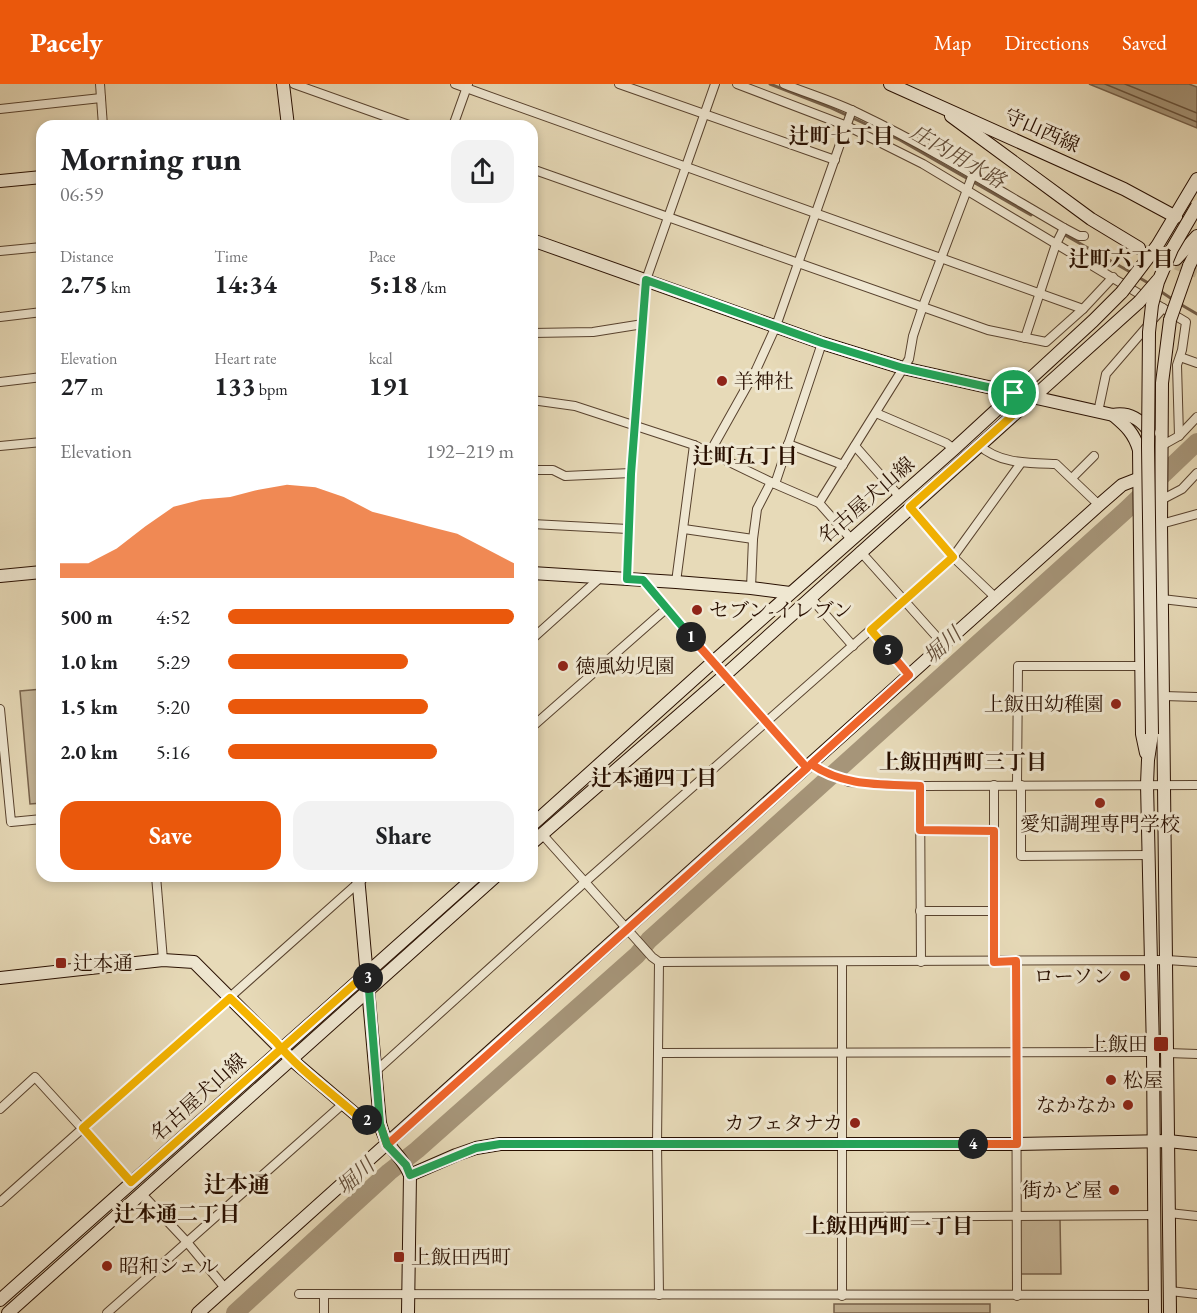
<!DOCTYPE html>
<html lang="en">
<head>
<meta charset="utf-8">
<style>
	:root { --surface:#fff; --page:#f2f2f2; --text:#202124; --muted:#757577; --accent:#ea580c }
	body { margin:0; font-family:"EB Garamond","Noto Serif JP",serif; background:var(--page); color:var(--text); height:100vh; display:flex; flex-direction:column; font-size:22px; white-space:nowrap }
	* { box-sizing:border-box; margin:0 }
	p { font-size:20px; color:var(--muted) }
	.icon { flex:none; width:33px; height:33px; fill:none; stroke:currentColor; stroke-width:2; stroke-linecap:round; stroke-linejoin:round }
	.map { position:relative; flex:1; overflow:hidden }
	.details { position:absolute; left:36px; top:36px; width:502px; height:762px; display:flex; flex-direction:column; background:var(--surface); border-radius:18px; box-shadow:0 3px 9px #0003 }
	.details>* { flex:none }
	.pin { position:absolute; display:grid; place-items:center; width:51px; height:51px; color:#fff; margin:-26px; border:3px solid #fff; border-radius:50%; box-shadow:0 2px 6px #0007 }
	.km { position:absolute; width:30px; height:30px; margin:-15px; border-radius:50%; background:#222; color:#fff; font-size:16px; line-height:30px; text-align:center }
	.round { display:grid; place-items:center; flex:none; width:63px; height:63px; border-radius:18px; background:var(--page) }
	.summary { display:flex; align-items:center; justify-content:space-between; height:102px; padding:0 24px }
	h1 { font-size:33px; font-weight:700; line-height:45px }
	.stats { display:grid; grid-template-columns:repeat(3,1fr); gap:9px; height:102px; padding:6px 24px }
	.stats div { display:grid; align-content:center }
	.stats b { font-size:26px; font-weight:700 }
	.stats small { font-size:16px; font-weight:400 }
	.stats p { font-size:16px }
	.chart { height:168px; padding:12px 24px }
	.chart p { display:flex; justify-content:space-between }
	.chart svg { width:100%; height:108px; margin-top:6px; fill:var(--accent); opacity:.7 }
	.action { display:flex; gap:12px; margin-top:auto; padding:12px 24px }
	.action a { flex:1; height:69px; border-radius:18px; background:var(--accent); color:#fff; font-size:24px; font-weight:700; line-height:69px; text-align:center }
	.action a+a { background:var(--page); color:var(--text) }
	ul { padding:0 24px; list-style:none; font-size:20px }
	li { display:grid; grid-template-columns:96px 72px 1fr; align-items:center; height:45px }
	li i { height:15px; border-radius:8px; background:var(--accent) }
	header { display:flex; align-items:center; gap:36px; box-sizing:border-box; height:84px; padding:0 30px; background:var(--accent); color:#fff }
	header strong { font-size:28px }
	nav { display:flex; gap:33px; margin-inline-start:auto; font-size:21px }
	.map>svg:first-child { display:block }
	.green { fill:#c7b799; stroke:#78634c; stroke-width:1.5 }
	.water { fill:#a69579; stroke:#745f49; stroke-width:1.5 }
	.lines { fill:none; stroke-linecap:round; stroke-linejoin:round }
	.shore { stroke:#67523c; stroke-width:1.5 }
	.stream { stroke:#745f49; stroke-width:3 }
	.river { stroke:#a69579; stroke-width:18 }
	.secondary-tunnel { stroke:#cabc9c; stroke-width:12; stroke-dasharray:12 6; stroke-linecap:butt }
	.street-casing { stroke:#58422e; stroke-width:10 }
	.secondary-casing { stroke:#280f00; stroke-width:14 }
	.street { stroke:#efe7d1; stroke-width:8 }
	.secondary { stroke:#efe7d1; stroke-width:12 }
	.secondary-bridge-casing { stroke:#280f00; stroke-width:14; stroke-linecap:butt }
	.secondary-bridge { stroke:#efe7d1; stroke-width:12 }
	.split-1-casing { stroke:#fff; stroke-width:12 }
	.split-2-casing { stroke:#fff; stroke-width:12 }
	.split-3-casing { stroke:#fff; stroke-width:12 }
	.split-4-casing { stroke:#fff; stroke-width:12 }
	.split-5-casing { stroke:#fff; stroke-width:12 }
	.split-6-casing { stroke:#fff; stroke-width:12 }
	.split-1 { stroke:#22a559; stroke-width:8 }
	.split-2 { stroke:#f0652b; stroke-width:8 }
	.split-3 { stroke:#f5b400; stroke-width:8 }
	.split-4 { stroke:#22a559; stroke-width:8 }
	.split-5 { stroke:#f0652b; stroke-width:8 }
	.split-6 { stroke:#f5b400; stroke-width:8 }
	.poi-dot { fill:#8f2418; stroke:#efe7d1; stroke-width:2 }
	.labels { text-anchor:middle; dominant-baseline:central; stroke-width:6; stroke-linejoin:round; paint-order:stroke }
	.street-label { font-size:20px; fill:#280f00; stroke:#efe7d1 }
	.poi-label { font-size:20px; fill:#280f00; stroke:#efe7d1; text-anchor:start }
	.neighbourhood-label { font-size:21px; font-weight:bold; fill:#280f00; stroke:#efe7d1 }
	.water-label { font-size:21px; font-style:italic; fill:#614b36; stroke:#efe7d1 }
	.quarter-label { font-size:22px; font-weight:bold; fill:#280f00; stroke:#efe7d1 }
</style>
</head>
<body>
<header>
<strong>Pacely</strong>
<nav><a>Map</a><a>Directions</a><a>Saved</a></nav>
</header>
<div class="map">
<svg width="1197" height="1229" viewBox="0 0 1197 1229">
	<rect width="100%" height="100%" fill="#e7dab8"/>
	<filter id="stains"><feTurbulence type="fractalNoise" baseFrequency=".00333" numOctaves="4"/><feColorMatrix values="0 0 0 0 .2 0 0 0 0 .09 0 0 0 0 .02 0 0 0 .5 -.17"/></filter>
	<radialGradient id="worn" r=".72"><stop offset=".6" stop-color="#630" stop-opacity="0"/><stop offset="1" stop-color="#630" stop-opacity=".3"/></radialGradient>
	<g class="green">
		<polygon points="42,605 42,719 30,720 20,607"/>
		<polygon points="1020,1135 1060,1135 1061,1190 1020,1190"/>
		<rect x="834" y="1220" width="156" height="9"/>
	</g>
	<polygon class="water" points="1089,0 1189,0 1197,3 1197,44"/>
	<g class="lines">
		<g class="shore">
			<polyline points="1105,0 1197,38"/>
			<polyline points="1125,0 1197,29"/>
		</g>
		<g class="stream">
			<polyline points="770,0 829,23 900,56 1031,131"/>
			<polyline points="1065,151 1132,189"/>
			<polyline points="1138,193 1150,200"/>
			<polyline points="1160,207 1172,215"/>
			<polyline points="1180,220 1197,230"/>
		</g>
		<polyline class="river" points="235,1229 389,1088 417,1066 637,871 649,856 1126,426 1197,358"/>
		<polyline class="secondary-tunnel" points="1143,166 1197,188"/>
		<g class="street-casing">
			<g id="street">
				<polyline points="100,0 103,42"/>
				<polyline points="294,0 412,42"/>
				<polyline points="455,0 1083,225"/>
				<polyline points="619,0 835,76"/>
				<polyline points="737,0 847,42 923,80 1186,238 1182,266 1177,281 1179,352"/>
				<path d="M784,0C809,10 836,18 860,30C931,64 997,105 1064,144L1079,152H1084"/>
				<polyline points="0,25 101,14"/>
				<polyline points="453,42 468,0"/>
				<polyline points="532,85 988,246 1046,258 1083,225 1113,193"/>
				<polyline points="0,167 42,163"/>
				<polyline points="0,233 42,228"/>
				<polyline points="532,249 593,248 643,240"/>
				<polyline points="1025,254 1056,160 1064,144"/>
				<polyline points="1180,273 1197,279"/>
				<polyline points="0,298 42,293"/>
				<polyline points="532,316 575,322 694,361 775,400 819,419 851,455"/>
				<polyline points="1098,328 1106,290 1163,224"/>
				<polyline points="876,329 946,359 954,365"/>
				<polyline points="788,360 843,381"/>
				<path d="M979,361C999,380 1030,379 1056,380L1099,421"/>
				<polyline points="1163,361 1179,352 1197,333"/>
				<polyline points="0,362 42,358"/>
				<polyline points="855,362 899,412"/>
				<polyline points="710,368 756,286 776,242 852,26"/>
				<polyline points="532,386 553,386 565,392 631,389"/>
				<polyline points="1072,394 1094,372"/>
				<polyline points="775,400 822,259"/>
				<polyline points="1161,416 1182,405 1197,389"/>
				<polyline points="819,419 909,275 913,252 923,222 973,90"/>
				<polyline points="910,423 953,473 996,514"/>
				<polyline points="532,440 628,445"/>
				<polyline points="1161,440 1197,430"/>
				<polyline points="684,445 753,455"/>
				<polyline points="860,467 944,561"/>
				<polyline points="627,494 631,389 646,196 715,0"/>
				<polyline points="643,496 666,525 807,684"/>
				<polyline points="676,498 694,361"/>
				<polyline points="751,504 753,455 757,425 771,398"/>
				<polyline points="810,513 853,562"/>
				<polyline points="1162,515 1197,519"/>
				<polyline points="871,546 909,591"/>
				<polyline points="532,555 601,493"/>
				<polyline points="1164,612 1197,613"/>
				<polyline points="0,625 11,738 42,735"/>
				<polyline points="532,643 666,525"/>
				<polyline points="811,680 820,686 849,698 920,702 1197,701"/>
				<polyline points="1017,701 1018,582 1141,582"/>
				<polyline points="1021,701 1021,772 1149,771"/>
				<polyline points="920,702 921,878"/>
				<polyline points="920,746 994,747"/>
				<polyline points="542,750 652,873 659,878 1167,876 1197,878"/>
				<polyline points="156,792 163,876"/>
				<polyline points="920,827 993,827"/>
				<polyline points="994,877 994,701"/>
				<polyline points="1016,877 1017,1212"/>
				<polyline points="659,969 1153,968"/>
				<polyline points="1168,969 1197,970"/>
				<polyline points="377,986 585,798 953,473 1021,379"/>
				<polyline points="0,1025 35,993 131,1098"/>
				<polyline points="141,1109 186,1157 225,1204"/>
				<polyline points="0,1118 366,792"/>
				<polyline points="1169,1129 1197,1132"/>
				<polyline points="841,1133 1153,1131"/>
				<polyline points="1170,1207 1197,1210"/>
				<polyline points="299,1210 1154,1211"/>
				<polyline points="659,1211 657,1059 659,878"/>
				<polyline points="842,1212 842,878"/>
				<polyline points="107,1229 344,1019"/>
				<polyline points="324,1229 324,1210"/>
			</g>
		</g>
		<g class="secondary-casing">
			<g id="secondary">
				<polyline points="283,0 288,42"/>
				<polyline points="890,0 1124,105 1176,133"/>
				<polyline points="951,32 1091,135 1139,164"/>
				<polyline points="0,97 42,93"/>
				<path d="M532,156L822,259L903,284L1113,331C1129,328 1142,336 1150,349"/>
				<polyline points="1157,162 1197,95"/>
				<polyline points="1176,175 1197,152"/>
				<polyline points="1189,182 1197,166"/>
				<polyline points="1170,236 1162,299 1161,440 1170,1229"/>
				<path d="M1113,331C1126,342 1134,349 1139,366L1142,650L1146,669"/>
				<polyline points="532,489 676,498 751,504 790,509"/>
				<polyline points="0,492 42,488"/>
				<polyline points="1152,650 1148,676 1147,700 1153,968 1155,1229"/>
				<polyline points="532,741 713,578 954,365 1093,237 1122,208"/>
				<polyline points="532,759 725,591 1139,218"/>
				<path d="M358,792L380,1039C386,1066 401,1069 410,1091L408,1229"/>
				<polyline points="0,894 163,876 194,878 292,976 360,1034 380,1039"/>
				<polyline points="410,1091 456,1071 476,1064 500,1060 1017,1060 1168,1057 1197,1060"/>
				<polyline points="0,1216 476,792"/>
				<polyline points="8,1229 496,792"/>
				<polyline points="198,1229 1099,421 1122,401 1140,394"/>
			</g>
		</g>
		<use href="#street" class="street"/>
		<use href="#secondary" class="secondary"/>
		<g class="secondary-bridge-casing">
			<g id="secondary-bridge">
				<polyline points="1122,208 1157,162"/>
				<polyline points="1139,218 1158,196"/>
				<polyline points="1170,236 1189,182"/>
				<polyline points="1152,650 1148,362 1149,248 1152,221 1158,198 1172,165 1197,122"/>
			</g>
		</g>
		<use href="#secondary-bridge" class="secondary-bridge"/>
	</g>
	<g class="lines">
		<g class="split-1-casing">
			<polyline id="split-1" points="691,553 643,496 627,495 631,390 646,196 822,259 903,284 1014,309"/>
		</g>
		<g class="split-2-casing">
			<polyline id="split-2" points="367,1036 380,1040 387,1061 807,684 691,553"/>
		</g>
		<g class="split-3-casing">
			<path id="split-3" d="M367,1036L360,1034C332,1009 299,986 275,957L230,914L83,1044L131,1098C210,1028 289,958 368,888V894"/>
		</g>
		<g class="split-4-casing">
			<polyline id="split-4" points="368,894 380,1040 387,1061 406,1081 410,1091 476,1064 500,1060 973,1060"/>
		</g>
		<g class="split-5-casing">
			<path id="split-5" d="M888,566L909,591L811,680C844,703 882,700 920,702V746L994,747V878L1016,877L1017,1060H973"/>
		</g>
		<g class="split-6-casing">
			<polyline id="split-6" points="888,566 871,546 953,473 910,423 1032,314 1014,309"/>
		</g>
		<use href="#split-1" class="split-1"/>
		<use href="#split-2" class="split-2"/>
		<use href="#split-3" class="split-3"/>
		<use href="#split-4" class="split-4"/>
		<use href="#split-5" class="split-5"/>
		<use href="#split-6" class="split-6"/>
	</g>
	<g class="poi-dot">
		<circle cx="722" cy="297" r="6"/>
		<circle cx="697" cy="526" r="6"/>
		<circle cx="563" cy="582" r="6"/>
		<circle cx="1116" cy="620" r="6"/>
		<circle cx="1100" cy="719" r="6"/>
		<rect x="55" y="873" width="12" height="12" rx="3"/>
		<circle cx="1125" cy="892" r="6"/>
		<rect x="1153" y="952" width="16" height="16" rx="3"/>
		<circle cx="1111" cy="996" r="6"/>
		<circle cx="1128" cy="1021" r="6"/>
		<circle cx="855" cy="1039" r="6"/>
		<circle cx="1114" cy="1106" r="6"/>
		<rect x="393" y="1167" width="12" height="12" rx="3"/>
		<circle cx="107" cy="1182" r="6"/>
	</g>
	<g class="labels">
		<g class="street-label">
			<text transform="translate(1042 46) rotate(24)">守山西線</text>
			<text transform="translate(866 416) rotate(-41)">名古屋犬山線</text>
			<text transform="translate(198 1013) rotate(-42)">名古屋犬山線</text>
		</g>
		<g class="poi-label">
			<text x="734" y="297">羊神社</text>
			<text x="709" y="526">セブン-イレブン</text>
			<text x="575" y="582">徳風幼児園</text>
			<text x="1104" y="620" text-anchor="end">上飯田幼稚園</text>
			<text x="1100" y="740" text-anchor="middle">愛知調理専門学校</text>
			<text x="73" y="879">辻本通</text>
			<text x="1113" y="892" text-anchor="end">ローソン</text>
			<text x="1148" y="960" text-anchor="end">上飯田</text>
			<text x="1123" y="996">松屋</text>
			<text x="1116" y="1021" text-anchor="end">なかなか</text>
			<text x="843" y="1039" text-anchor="end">カフェタナカ</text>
			<text x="1102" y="1106" text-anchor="end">街かど屋</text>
			<text x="411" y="1173">上飯田西町</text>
			<text x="119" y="1182">昭和シェル</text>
		</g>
		<g class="neighbourhood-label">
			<text x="841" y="51">辻町七丁目</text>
			<text x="1121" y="174">辻町六丁目</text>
			<text x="745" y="371">辻町五丁目</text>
			<text x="963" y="677">上飯田西町三丁目</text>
			<text x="654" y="693">辻本通四丁目</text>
			<text x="177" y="1129">辻本通二丁目</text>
			<text x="889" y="1141">上飯田西町一丁目</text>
		</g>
		<g class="water-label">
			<text transform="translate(958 72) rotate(30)">庄内用水路</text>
			<text transform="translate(942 561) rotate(-42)">堀川</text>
			<text transform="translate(355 1092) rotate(-42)">堀川</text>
		</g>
		<g class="quarter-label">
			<text x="237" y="1100">辻本通</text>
		</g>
	</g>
	<rect width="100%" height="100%" filter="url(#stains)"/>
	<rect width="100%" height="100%" fill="url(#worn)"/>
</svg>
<div class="pin" style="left:1014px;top:309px;background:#1e9e55"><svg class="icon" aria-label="arrive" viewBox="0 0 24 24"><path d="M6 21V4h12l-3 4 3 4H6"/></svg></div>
<b class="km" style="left:691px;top:553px">1</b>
<b class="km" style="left:367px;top:1036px">2</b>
<b class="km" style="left:368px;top:894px">3</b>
<b class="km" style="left:973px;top:1060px">4</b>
<b class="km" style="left:888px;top:566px">5</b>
<section class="details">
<div class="summary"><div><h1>Morning run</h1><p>06:59</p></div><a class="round"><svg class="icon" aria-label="share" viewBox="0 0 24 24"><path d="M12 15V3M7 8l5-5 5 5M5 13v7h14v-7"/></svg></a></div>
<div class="stats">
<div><p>Distance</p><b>2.75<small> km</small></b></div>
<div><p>Time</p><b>14:34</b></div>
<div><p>Pace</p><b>5:18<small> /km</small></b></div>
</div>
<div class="stats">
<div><p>Elevation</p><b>27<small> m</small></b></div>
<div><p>Heart rate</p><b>133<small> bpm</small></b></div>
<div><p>kcal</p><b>191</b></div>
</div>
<div class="chart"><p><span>Elevation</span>192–219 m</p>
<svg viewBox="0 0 160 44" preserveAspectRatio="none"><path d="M0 44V38L10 38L20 32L30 23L40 15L50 12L60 11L70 8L80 6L90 7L100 11L110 17L120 20L130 23L140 26L150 32L160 38V44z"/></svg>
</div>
<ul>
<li><b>500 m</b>4:52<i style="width:100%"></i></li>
<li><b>1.0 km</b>5:29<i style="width:63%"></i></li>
<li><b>1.5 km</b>5:20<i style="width:70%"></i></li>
<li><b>2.0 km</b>5:16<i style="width:73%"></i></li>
</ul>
<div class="action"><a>Save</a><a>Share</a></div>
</section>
</div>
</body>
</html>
